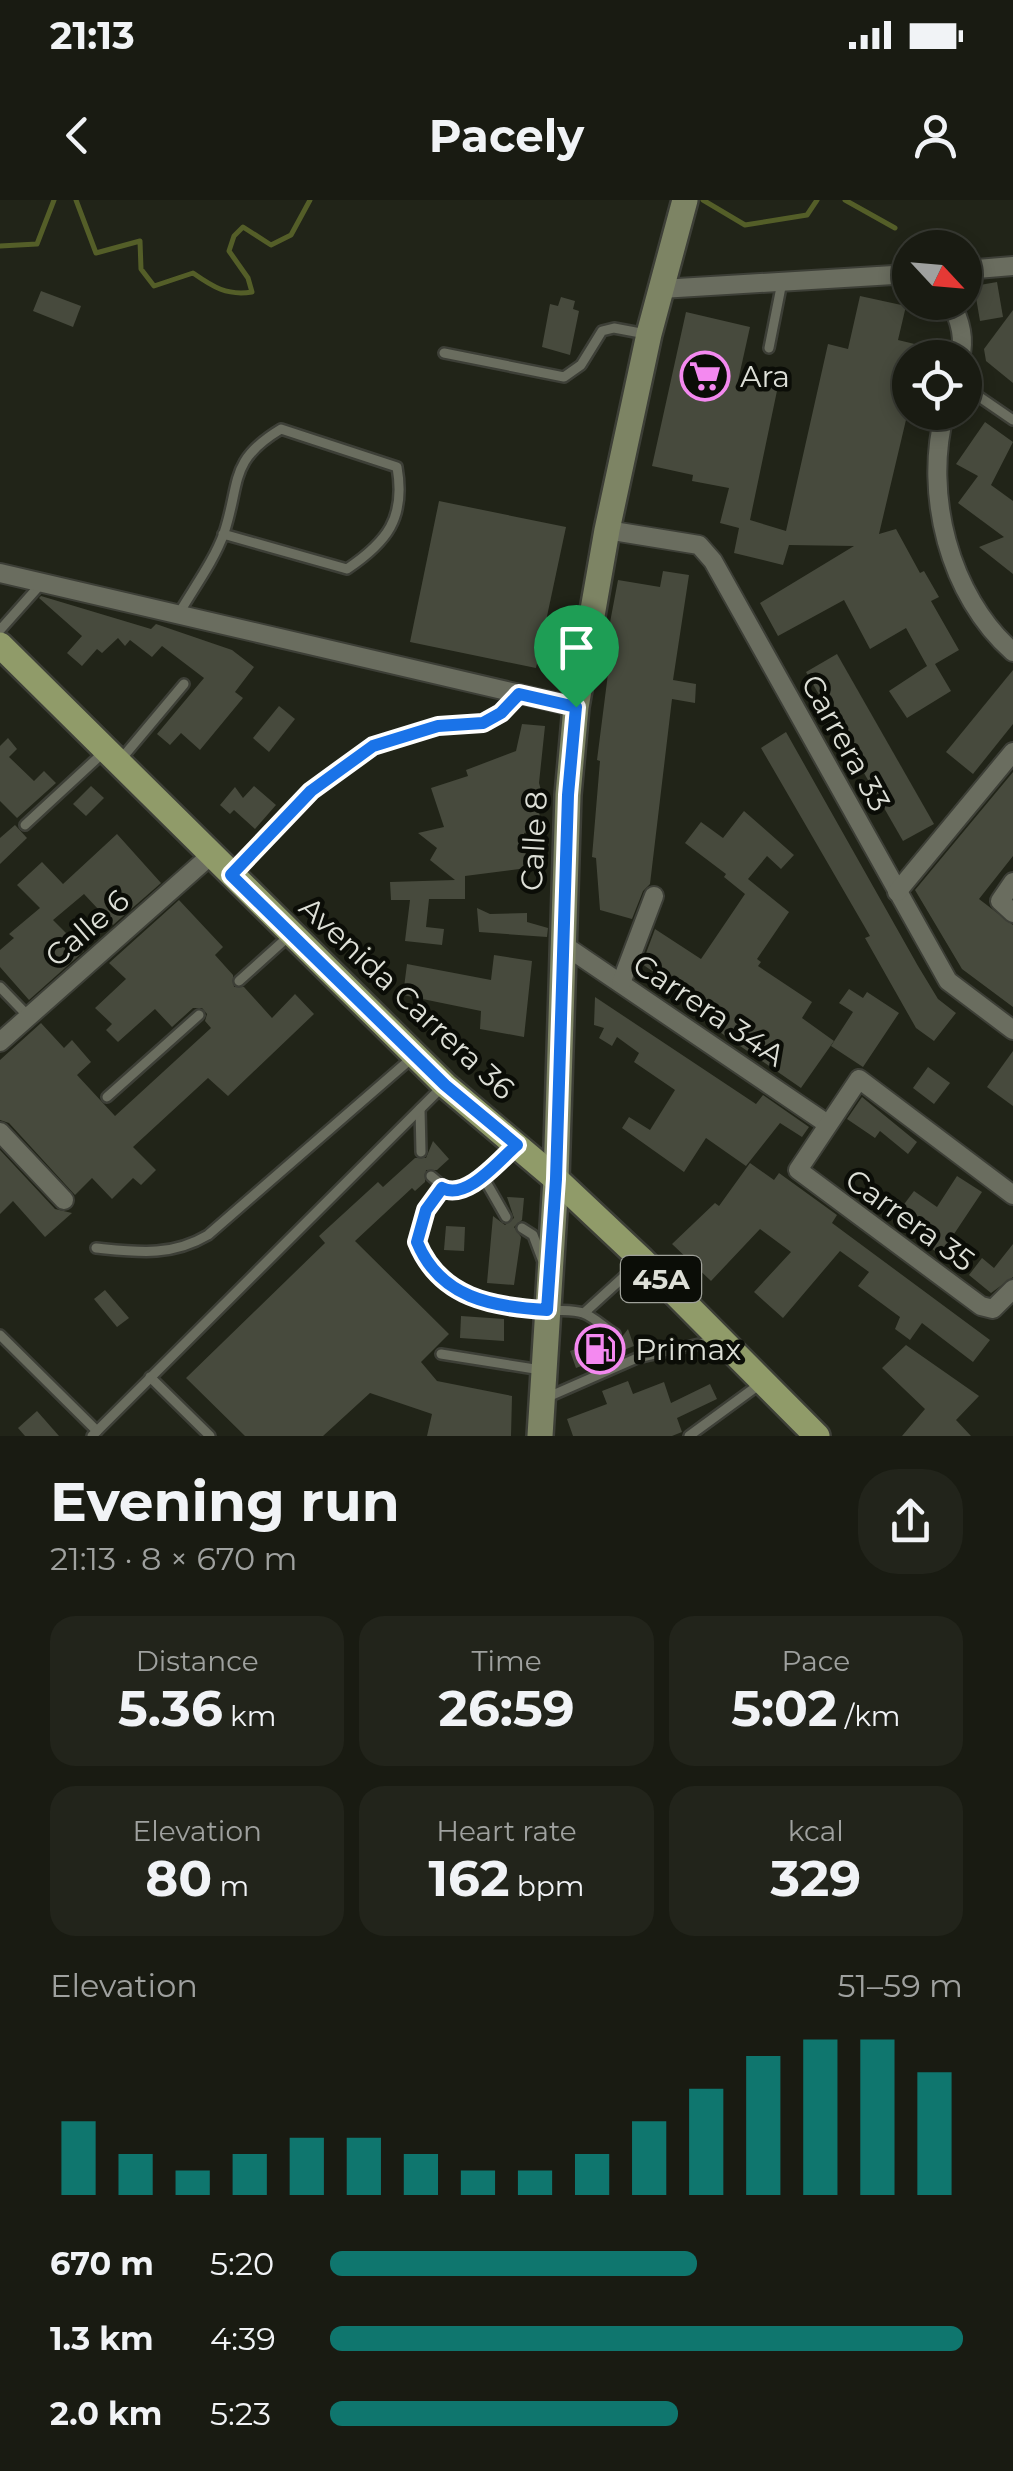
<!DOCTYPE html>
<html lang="en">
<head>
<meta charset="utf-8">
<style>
	:root { --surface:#191b12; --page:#22241b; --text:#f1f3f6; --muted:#9fa19f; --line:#373932; --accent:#0f766e }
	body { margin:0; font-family:Montserrat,sans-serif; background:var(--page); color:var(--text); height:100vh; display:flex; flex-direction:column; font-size:38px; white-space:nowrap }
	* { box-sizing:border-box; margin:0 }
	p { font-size:32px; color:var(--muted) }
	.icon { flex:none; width:55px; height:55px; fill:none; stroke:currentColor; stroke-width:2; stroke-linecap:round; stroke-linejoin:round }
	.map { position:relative; height:1236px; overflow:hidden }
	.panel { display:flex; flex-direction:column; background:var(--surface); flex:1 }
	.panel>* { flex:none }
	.needle { width:65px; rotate:116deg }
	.fabs { position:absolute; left:892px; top:30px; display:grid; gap:20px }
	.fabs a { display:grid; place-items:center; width:90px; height:90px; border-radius:50%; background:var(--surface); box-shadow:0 5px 15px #0003,0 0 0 2px var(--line); font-size:50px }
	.pin { position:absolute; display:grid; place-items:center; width:85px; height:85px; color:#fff; margin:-102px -42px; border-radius:50% 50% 50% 0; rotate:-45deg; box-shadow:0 0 10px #0007 }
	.pin .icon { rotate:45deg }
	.round { display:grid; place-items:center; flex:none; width:105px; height:105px; border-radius:40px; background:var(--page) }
	.headline { display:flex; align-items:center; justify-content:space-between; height:170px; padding:0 50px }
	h1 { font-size:55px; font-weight:700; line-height:75px }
	.figures { display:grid; grid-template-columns:repeat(3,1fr); gap:15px; height:170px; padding:10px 50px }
	.figures div { display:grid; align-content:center; border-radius:25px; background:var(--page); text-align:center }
	.figures b { font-size:50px; font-weight:700 }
	.figures small { font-size:28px; font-weight:400 }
	.figures p { font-size:28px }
	.chart { height:280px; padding:20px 50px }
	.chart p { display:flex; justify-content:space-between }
	.chart svg { width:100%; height:180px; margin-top:10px; stroke:var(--accent); stroke-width:6 }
	ul { padding:0 50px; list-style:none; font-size:32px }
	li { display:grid; grid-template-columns:160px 120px 1fr; align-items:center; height:75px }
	li i { height:25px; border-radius:12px; background:var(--accent) }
	.status { display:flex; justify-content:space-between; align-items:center; height:70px; padding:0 50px; background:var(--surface); direction:ltr }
	.status svg { height:28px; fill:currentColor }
	header { display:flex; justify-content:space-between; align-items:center; height:130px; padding:0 50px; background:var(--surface); font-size:45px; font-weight:700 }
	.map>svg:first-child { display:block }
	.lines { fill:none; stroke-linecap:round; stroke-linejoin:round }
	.stream { stroke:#545e28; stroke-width:5 }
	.building { fill:#474a3d }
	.lane-casing { stroke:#3d3f37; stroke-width:14 }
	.street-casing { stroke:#3d3f37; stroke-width:22 }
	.secondary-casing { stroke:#3d3f37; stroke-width:30 }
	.primary-casing { stroke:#3d3f37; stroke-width:30 }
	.lane { stroke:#6a6d5f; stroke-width:9 }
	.street { stroke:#6a6d5f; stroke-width:18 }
	.secondary { stroke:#7d8464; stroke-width:25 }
	.primary { stroke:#909b69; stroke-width:25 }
	.route-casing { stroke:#fff; stroke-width:20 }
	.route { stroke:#1a73e8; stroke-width:12 }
	.labels { text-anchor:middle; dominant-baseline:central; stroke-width:9; stroke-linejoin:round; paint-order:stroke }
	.shield { fill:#0b0d07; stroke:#9ea099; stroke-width:2.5 }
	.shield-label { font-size:28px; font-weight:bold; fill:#dddfd7 }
	.poi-label { font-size:30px; fill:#dddfd7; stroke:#0b0d07; text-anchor:start }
	.street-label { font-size:30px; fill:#dddfd7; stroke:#0b0d07 }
</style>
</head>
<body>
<div class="status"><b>21:13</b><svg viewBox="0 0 49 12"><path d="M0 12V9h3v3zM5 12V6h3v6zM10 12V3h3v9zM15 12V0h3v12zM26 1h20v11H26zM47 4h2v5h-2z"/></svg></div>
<header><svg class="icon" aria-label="back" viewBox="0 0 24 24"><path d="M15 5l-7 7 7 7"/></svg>Pacely<svg class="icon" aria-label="person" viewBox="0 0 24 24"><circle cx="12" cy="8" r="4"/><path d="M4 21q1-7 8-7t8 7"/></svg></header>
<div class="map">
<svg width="1013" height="1236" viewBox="0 0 1013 1236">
	<rect width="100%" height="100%" fill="#212418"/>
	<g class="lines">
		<g class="stream">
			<path d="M76,0L96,53L140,41L141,69L154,86L193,73C213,87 227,96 252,92L248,78L229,51L234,36L243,27L271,45L291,35L310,0"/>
			<polyline points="703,0 745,25 807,15 817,0"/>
			<polyline points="845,0 895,28"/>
			<polyline points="0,46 37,44 54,0"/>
		</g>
	</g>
	<g class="building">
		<polygon points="997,82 1003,117 980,121 974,86"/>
		<polygon points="41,91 81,106 73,127 33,111"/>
		<polygon points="860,96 906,106 898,140 923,146 921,158 910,158 910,203 879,334 896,329 920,373 924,371 939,397 931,401 959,450 935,464 951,491 907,518 889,491 927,466 906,428 870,449 844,400 778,436 760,403 854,346 789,345 783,365 734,353 739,328 720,323 729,288 692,281 693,275 652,266 686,112 750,127 738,181 778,186 750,320 786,331 828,144 848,149"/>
		<polygon points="561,97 575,101 573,109 579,111 570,155 542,147 550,104 558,106"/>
		<polygon points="1013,110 1013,183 986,161 984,149"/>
		<polygon points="985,222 1013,242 991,285 1013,301 1013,374 979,347 1004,337 958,303 978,276 956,264"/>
		<polygon points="439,301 566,327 536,468 410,442"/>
		<polygon points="663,371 689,375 673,480 696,484 695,503 672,499 650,684 643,691 632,719 600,710 596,658 592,657 600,561 597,560 611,450 605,449 618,380 660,387"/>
		<polygon points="41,396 151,429 156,424 232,450 254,467 235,492 243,498 200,550 181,533 170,545 157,534 204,478 162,446 152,457 130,440 125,446 118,438 102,453 97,449 82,466 67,453 82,436 39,398"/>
		<polygon points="837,454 934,624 903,641 806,472"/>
		<polygon points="1013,470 1013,524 973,574 946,552"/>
		<polygon points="279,506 295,519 269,552 253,538"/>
		<polygon points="522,524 545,526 539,583 542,594 535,596 543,629 524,633 527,668 465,676 465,699 429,699 426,727 444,729 442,745 405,741 410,700 391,700 390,682 455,680 430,660 437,648 418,633 444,627 431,588 468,576 466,570 516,551"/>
		<polygon points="786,532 918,766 938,799 956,813 934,841 916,828 865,738 870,736 761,548"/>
		<polygon points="8,538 17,549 9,557 34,581 44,571 56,583 17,618 0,601 0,546"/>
		<polygon points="1013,572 1013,656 979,699 1013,725 1013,807 962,769 915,690"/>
		<polygon points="91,586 104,598 86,616 73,604"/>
		<polygon points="254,586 276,605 255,629 234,610 230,614 220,605 235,587 243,598"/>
		<polygon points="744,611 794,655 781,669 767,656 748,679 789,712 757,759 761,762 758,766 812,802 802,818 834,841 801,888 714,828 721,818 642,764 655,729 701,759 745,694 724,677 726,674 685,643 701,622 723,638"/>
		<polygon points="15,625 27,638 0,664 0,638"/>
		<polygon points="117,634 161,683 113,725 84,694 53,720 84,751 29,800 0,767 0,750 14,738 9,734 40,708 17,685 42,662 63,684"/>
		<polygon points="179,700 223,747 215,755 233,775 234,787 244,787 272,818 295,794 314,814 228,896 208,878 133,947 156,970 141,985 133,978 112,999 92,978 75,995 9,923 0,920 0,860 41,823 64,848 72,840 91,862 77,875 115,916 211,828 205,821 207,814 202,808 193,808 172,827 155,809 118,842 106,830 112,824 95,808 126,779 109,763"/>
		<polygon points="477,708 490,714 527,713 527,722 548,728 547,737 479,732"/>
		<polygon points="494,755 532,761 524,837 480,829 481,811 403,795 407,764 491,780"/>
		<polygon points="849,789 863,798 867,792 899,813 863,867 831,846 853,812 839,803"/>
		<polygon points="595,797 756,904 763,895 809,927 802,937 780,923 746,966 706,938 684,972 622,928 629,917 650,930 675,890 634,862 639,853 617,837 612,846 599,838 604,828 594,825"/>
		<polygon points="1013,851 1013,906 987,887"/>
		<polygon points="928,867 950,883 934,904 913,888"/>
		<polygon points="862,897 917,942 908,954 880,931 875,938 847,919"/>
		<polygon points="433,941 449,959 437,970 426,970 425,982 415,991 412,988 355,1041 449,1134 421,1162 437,1181 512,1196 511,1236 427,1236 432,1214 370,1193 323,1236 245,1236 186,1178 325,1043 319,1036 378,982 383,987 415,958 426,958"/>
		<polygon points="0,950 55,1009 72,1013 45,1037 13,1001 0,1014"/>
		<polygon points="750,963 774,980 779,973 837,1015 832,1023 990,1140 973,1162 922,1123 910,1140 895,1129 900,1117 858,1086 869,1072 840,1051 783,1118 754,1092 791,1052 760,1029 711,1081 672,1044 715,1003 719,1006"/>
		<polygon points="957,976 982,992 940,1055 893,1019 914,991 937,1007"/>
		<polygon points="507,997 524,998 522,1020 514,1027 521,1037 514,1085 487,1083 493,1016 505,1025 514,1018"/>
		<polygon points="446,1026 465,1027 464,1051 444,1050"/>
		<polygon points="1013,1044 1013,1077 991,1093 969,1075 982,1058 994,1068"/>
		<polygon points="105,1090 129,1118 117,1127 94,1099"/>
		<polygon points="461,1116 504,1119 504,1141 460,1138"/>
		<polygon points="628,1129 634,1146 576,1168 570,1151 606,1138 618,1142"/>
		<polygon points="906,1145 979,1196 956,1220 971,1236 902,1236 925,1209 882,1168"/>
		<polygon points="628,1181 633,1194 664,1182 671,1203 710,1184 717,1199 677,1218 682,1232 672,1236 573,1236 567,1219 607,1204 602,1191"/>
		<polygon points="37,1211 59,1236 25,1236 18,1228"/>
	</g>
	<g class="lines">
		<g class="lane-casing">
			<g id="lane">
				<polyline points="769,148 782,82"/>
				<polyline points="444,153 564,177 581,165 602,131 614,128 646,134"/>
				<polyline points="965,187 1013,220"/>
				<path d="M178,415C193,389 214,361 224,333C241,282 228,261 281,229L397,267C406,318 387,342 347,369L223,334"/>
				<polyline points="0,430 40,385"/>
				<polyline points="122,558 184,484"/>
				<polyline points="25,625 104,552"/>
				<polyline points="235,671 311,591 373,547 438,526 483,523 501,513 519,494"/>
				<polyline points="239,781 289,736"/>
				<polyline points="0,787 29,817"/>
				<polyline points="107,897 199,815"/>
				<polyline points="420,909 421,952"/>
				<polyline points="482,975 506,1017"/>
				<polyline points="431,976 450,992 464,990 516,946"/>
				<path d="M442,988C425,1011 406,1036 427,1063C460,1106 503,1106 552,1110C561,1111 574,1110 583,1113C594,1117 605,1128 615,1134"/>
				<polyline points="522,1028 533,1035 542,1059"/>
				<path d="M96,1048C137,1052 171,1057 208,1035L413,857"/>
				<polyline points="584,1113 640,1062"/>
				<polyline points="0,1135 97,1231"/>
				<polyline points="441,1154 541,1170"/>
				<polyline points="150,1177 210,1236"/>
				<polyline points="548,1197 637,1158 717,1140"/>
				<polyline points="92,1236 444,885"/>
				<polyline points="689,1236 760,1184"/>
			</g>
		</g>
		<g class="street-casing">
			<g id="street">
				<polyline points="965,70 1013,66"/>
				<polyline points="661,89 910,74"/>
				<path d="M950,102C960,119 965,138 960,158"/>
				<path d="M945,212C923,293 949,396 1013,452"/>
				<polyline points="607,330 699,345 713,361 948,781 1013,830"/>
				<polyline points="0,373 576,507"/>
				<polyline points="1013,682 1000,701 1013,713"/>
				<polyline points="897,692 1013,552"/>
				<polyline points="561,743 826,923"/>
				<polyline points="621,783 654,696"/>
				<polyline points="0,842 211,655"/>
				<polyline points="0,932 64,1000"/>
				<polyline points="1013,995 859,879 798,970 981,1106 993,1109 1013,1089"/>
			</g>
		</g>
		<g class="secondary-casing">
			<polyline id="secondary" points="540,1236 556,979 568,595 576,507 607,330 649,134 685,0"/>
		</g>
		<g class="primary-casing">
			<polyline id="primary" points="0,445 445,885 556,979 642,1060 817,1236"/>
		</g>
		<use href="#lane" class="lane"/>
		<use href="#street" class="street"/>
		<use href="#secondary" class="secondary"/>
		<use href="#primary" class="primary"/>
	</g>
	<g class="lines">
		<g class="route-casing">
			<path id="route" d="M519,494L576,507L568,595L556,979L547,1110C492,1107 440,1098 417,1042L426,1010L442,988C467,1001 499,960 517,945L445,885L231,675L311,591L373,546L438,526L483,523L501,513Z"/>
		</g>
		<use href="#route" class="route"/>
	</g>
	<defs>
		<g id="supermarket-ring" transform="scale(2.5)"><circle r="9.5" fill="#0b0d07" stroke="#f489f0" stroke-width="1.5"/><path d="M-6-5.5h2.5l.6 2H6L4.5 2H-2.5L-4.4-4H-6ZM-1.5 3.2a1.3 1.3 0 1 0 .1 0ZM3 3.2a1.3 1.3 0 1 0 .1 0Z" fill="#f489f0"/></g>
		<g id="fuel-ring" transform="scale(2.5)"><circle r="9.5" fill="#0b0d07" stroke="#f489f0" stroke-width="1.5"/><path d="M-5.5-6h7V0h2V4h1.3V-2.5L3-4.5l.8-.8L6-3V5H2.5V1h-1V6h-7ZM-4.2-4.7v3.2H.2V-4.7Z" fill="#f489f0"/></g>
	</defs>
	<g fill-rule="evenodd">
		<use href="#supermarket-ring" x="705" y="176"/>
		<use href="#fuel-ring" x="600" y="1149"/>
	</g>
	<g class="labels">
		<rect class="shield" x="621" y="1056" width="80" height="46" rx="8"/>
		<g class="shield-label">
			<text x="661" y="1079">45A</text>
		</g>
		<g class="poi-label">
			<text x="740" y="176">Ara</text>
			<text x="635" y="1149">Primax</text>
		</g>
		<g class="street-label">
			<text transform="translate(846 543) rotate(61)">Carrera 33</text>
			<text transform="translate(534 641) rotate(-87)">Calle 8</text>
			<text transform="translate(87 728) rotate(-41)">Calle 6</text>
			<text transform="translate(407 798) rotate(43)">Avenida Carrera 36</text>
			<text transform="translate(709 810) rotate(34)">Carrera 34A</text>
			<text transform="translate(910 1020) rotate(36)">Carrera 35</text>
		</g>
	</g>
</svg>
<div class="fabs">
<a><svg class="needle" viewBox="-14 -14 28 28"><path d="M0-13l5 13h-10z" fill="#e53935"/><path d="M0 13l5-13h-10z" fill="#9fa19f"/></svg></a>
<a><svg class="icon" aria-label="locate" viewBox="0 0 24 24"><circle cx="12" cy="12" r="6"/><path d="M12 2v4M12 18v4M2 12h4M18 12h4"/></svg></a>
</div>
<div class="pin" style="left:576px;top:507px;background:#1e9e55"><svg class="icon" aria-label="arrive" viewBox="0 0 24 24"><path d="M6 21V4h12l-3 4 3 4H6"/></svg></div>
</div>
<section class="panel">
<div class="headline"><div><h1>Evening run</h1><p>21:13 · 8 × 670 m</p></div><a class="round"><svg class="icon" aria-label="share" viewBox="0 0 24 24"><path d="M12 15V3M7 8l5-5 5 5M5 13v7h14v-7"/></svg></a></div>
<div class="figures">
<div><p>Distance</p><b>5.36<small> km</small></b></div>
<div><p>Time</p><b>26:59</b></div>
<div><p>Pace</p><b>5:02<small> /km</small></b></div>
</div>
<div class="figures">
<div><p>Elevation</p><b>80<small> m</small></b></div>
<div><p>Heart rate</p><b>162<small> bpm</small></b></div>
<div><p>kcal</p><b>329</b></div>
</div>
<div class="chart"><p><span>Elevation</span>51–59 m</p>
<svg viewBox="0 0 160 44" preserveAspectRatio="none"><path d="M5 44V26M15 44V34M25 44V38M35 44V34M45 44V30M55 44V30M65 44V34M75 44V38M85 44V38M95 44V34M105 44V26M115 44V18M125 44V10M135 44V6M145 44V6M155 44V14"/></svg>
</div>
<ul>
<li><b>670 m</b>5:20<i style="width:58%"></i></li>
<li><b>1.3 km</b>4:39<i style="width:100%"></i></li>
<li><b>2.0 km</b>5:23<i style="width:55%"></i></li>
</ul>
</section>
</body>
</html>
